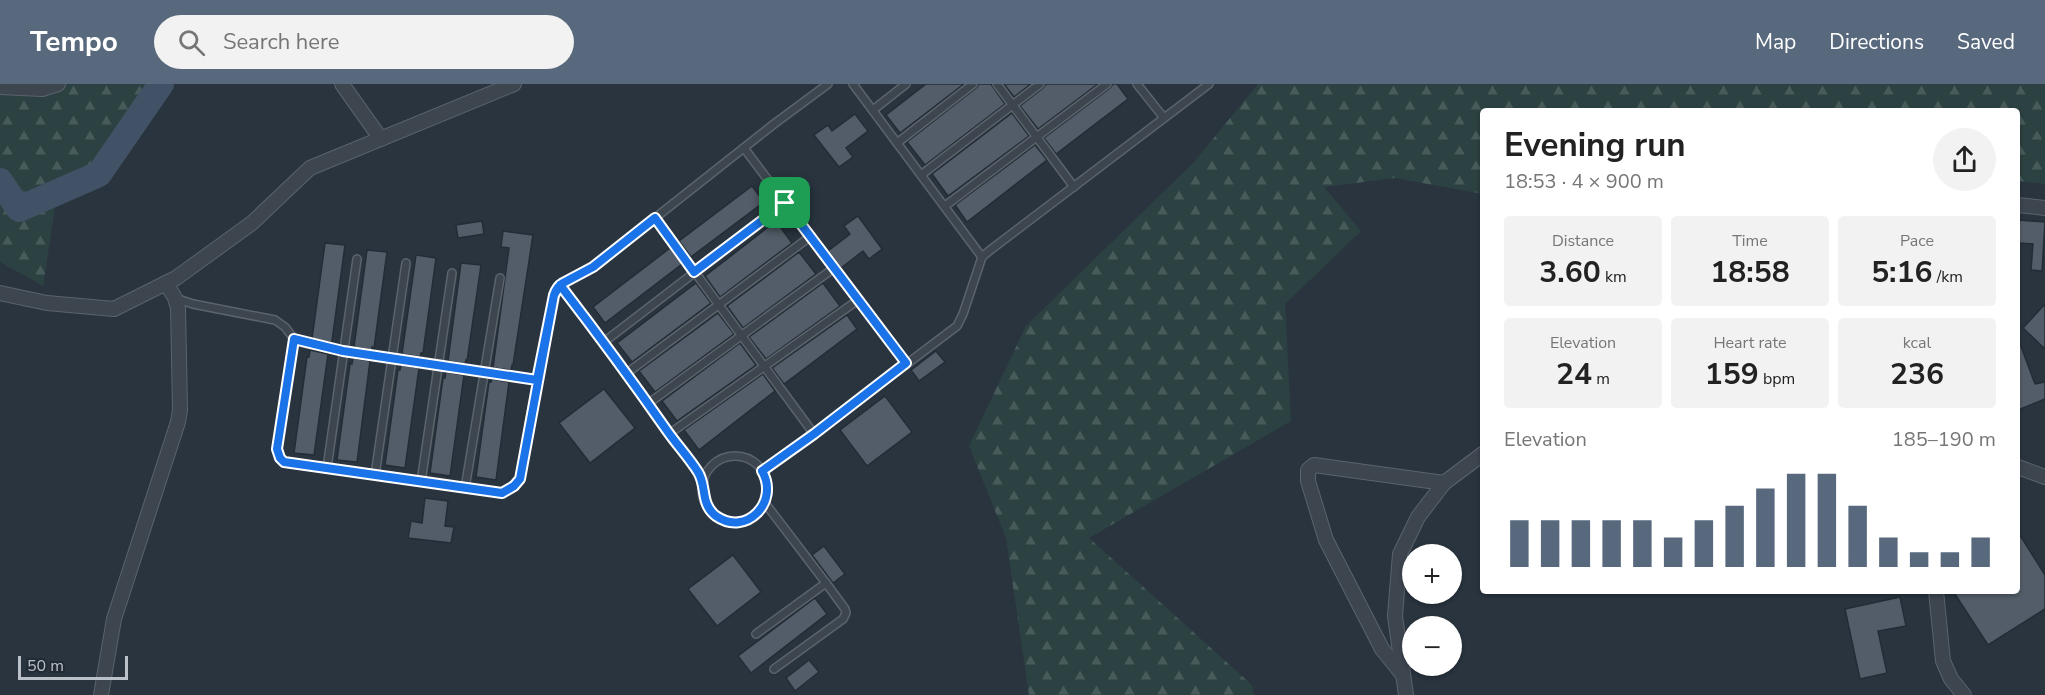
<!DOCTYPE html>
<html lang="en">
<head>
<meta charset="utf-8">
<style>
	:root { --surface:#fff; --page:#f2f2f2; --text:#222; --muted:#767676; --accent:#58697d }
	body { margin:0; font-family:"Nunito Sans",sans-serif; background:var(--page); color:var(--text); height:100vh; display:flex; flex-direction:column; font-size:22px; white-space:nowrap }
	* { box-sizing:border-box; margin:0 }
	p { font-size:20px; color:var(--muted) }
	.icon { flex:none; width:33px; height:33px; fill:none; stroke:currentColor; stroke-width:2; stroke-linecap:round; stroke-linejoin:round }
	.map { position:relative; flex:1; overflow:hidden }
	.side { position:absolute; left:1480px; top:24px; width:540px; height:486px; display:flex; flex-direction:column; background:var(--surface); border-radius:6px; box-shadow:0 2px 4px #0004 }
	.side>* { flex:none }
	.buttons { position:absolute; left:1402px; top:460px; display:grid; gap:12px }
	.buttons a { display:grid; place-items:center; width:60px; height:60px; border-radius:50%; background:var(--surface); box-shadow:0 2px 4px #0004; font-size:30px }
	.scale { position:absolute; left:18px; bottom:15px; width:110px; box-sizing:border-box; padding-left:6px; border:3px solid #bac1c9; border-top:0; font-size:16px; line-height:21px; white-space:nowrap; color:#bac1c9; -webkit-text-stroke:4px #222a34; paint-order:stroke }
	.pin { position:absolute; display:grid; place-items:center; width:51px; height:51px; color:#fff; margin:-26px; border-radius:12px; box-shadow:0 3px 9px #0006 }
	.round { display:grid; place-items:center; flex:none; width:63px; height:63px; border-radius:32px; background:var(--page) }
	.head { display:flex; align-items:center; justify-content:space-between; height:102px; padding:0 24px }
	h1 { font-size:33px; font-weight:700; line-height:45px }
	.metrics { display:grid; grid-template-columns:repeat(3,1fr); gap:9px; height:102px; padding:6px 24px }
	.metrics div { display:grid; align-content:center; border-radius:6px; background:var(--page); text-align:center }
	.metrics b { font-size:30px; font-weight:700 }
	.metrics small { font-size:16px; font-weight:400 }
	.metrics p { font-size:16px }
	.chart { height:168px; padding:12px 24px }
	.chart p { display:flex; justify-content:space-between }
	.chart svg { width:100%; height:108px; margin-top:6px; stroke:var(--accent); stroke-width:6 }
	header { display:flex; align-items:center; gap:36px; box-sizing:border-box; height:84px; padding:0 30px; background:var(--accent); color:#fff }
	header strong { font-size:28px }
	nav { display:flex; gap:33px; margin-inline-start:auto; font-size:21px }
	.search { width:420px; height:54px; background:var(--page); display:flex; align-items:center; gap:15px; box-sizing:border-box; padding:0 21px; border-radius:33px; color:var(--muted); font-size:22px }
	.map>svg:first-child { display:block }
	.forest { fill:url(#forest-firs) }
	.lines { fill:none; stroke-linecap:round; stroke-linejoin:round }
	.river { stroke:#415266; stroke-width:26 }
	.building { fill:#535d69; stroke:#242c36; stroke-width:1.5 }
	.lane-casing { stroke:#5b636c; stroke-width:10 }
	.street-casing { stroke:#5b636c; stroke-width:16 }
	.lane { stroke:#3d454f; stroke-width:7 }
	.street { stroke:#3d454f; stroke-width:14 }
	.route-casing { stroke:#fff; stroke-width:12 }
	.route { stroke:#1a73e8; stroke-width:8 }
</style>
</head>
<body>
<header>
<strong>Tempo</strong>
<div class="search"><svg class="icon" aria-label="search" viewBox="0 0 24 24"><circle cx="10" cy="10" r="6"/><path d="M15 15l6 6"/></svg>Search here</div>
<nav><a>Map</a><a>Directions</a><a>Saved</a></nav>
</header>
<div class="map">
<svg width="2045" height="611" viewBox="0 0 2045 611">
	<defs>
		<pattern id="forest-firs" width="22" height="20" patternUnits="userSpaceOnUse" patternTransform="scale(1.5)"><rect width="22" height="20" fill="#2c4141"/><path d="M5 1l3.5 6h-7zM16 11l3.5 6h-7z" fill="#485b5b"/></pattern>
	</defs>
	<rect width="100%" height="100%" fill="#29343f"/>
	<g class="forest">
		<polygon points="29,0 161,0 99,90 55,123 43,202 0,178 0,6"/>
		<polygon points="1258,0 2045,0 2045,100 2018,97 2018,27 1484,27 1483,110 1395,94 1324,103 1361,147 1285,220 1291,337 1089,454 1252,601 1254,611 1029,611 1006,454 969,362 1026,242 1194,78"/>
	</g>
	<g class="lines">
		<polyline class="river" points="0,97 19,125 99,90 161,0"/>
	</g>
	<g class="building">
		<polygon points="926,0 964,0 900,49 886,31"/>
		<polygon points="979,0 991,0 1005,20 925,81 907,58 976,4"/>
		<polygon points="1004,0 1031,0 1014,13"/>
		<polygon points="1046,0 1098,0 1038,45 1020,22 1043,4"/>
		<polygon points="1113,0 1117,0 1128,15 1056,70 1044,54 1110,4"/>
		<polygon points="1012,29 1029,52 948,112 932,90"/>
		<polygon points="855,30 868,47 846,64 853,73 839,83 814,51 828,41 832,47"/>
		<polygon points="1035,61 1047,76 967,138 955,121"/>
		<polygon points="752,102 764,118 691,173 679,157"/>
		<polygon points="858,132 882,165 869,175 863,167 841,184 828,167 850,150 844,142"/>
		<polygon points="2018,136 2045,138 2042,187 2031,186 2033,160 2018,159"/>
		<polygon points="482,137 484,150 458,154 456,141"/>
		<polygon points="776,137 792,159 720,213 705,192"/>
		<polygon points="503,147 533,151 513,281 512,281 511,286 493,284 509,164 501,163"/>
		<polygon points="325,159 345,161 332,257 330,259 312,255"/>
		<polygon points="670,164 682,180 605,239 593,223"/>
		<polygon points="367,166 387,168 374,264 372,263 372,266 354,263"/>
		<polygon points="799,168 816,190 743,244 727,222"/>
		<polygon points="416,171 436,174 423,269 421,269 420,273 402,270"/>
		<polygon points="461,179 481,181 467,277 466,276 465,280 448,277"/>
		<polygon points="696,199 711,219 632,278 617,259"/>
		<polygon points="823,199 840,222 766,275 749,253"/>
		<polygon points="2045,220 2045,265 2023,244"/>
		<polygon points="718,229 734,250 655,308 639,287"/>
		<polygon points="847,231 857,245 784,300 772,284"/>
		<polygon points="2019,257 2035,300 2045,298 2045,315 2018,326 2018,258"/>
		<polygon points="740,259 756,281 677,337 662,317"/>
		<polygon points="310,266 328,270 314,371 294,369 307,273 309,273"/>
		<polygon points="936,267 945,278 919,297 911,286"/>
		<polygon points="353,274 370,277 357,378 337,376 350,280 352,280"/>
		<polygon points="401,281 419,284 405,384 385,381 398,286 400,286"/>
		<polygon points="446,288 464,291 450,392 430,389 443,294 445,294"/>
		<polygon points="763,290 775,307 699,366 684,346"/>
		<polygon points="492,295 509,298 496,396 476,393 489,298 491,298"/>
		<polygon points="604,305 635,344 590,379 559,339"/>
		<polygon points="885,312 912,348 867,382 840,346"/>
		<polygon points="425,414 448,417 445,442 454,443 451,459 408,454 411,437 422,439"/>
		<polygon points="2018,448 2045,491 2045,525 1988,561 1953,507 2018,507"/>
		<polygon points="824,462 845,490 833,499 812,471"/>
		<polygon points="733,471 761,508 717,542 688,505"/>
		<polygon points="1900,513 1906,542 1878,547 1887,589 1860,595 1845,525"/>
		<polygon points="815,514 827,530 751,589 738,572"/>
		<polygon points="809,576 819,588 795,607 786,594"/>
	</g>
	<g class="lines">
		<g class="lane-casing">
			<g id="lane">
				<polyline points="853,0 982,173"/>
				<polyline points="997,0 1074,103"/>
				<polyline points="1137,0 1164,34"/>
				<polyline points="873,26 906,0"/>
				<polyline points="897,59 973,0"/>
				<polyline points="744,64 906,280"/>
				<polyline points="921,91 1040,0"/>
				<polyline points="945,122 1107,0"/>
				<polyline points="655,134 814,350"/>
				<polyline points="559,201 627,289 704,397"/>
				<polyline points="175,214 193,220 275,236 285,243 294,255 304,259 343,267 537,296"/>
				<polyline points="294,255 277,365 280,374 284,378 502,409 514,402 520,395 537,296 557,205 563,199 593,183 774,40 828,0"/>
				<polyline points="604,258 785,119"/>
				<polyline points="627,289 811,152"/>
				<polyline points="649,319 834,184"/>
				<polyline points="669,350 858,216"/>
				<circle cx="735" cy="405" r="33"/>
				<polyline points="327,384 357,175"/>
				<polyline points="762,387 814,350 957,242 963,230 982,173 989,167 1209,0"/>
				<polyline points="375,391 406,179"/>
				<polyline points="421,398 452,189"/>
				<polyline points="465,404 500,194"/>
				<polyline points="756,550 826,499 765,419"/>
				<polyline points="774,585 843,535 846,529 845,525 826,499"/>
			</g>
		</g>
		<g class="street-casing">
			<g id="street">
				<polyline points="342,0 381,55"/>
				<polyline points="0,3 42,5 58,0"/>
				<polyline points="2018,121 2045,124"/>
				<polyline points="0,209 47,219 114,225 176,194 252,139 310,84 514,0"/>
				<polyline points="2018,383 2045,393"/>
				<polyline points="1936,507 1943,577 1951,595 1964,611"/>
				<polyline points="1403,591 1382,565 1326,456 1308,397 1308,386 1314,381 1444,399"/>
				<polyline points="101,611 114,535 178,338 180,326 178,224 175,214 166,199"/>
				<polyline points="1406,611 1395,532 1400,470 1418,433 1444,399 1484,369"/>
			</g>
		</g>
		<use href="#lane" class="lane"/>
		<use href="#street" class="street"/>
	</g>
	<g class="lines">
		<g class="route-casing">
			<path id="route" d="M785,119L694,188L655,134L593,183L563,199C558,202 556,205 554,211L537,296L343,267L294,255L277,365L280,374L284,378L502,409L514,402L520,395L554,211L560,201C597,249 633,298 668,348C678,362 689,374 698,388C707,402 700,420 716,432C746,453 780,418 762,387L814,350L906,279L785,119"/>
		</g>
		<use href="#route" class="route"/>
	</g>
</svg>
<div class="buttons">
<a>+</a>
<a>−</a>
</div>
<div class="scale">50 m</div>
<div class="pin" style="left:785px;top:119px;background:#1e9e55"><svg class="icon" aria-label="arrive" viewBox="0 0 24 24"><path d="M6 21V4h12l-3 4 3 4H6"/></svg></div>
<section class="side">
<div class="head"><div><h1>Evening run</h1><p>18:53 · 4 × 900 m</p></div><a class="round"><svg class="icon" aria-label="share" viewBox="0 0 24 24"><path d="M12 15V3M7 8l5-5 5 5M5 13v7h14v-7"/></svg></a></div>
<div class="metrics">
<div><p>Distance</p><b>3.60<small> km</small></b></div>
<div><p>Time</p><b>18:58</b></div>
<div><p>Pace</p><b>5:16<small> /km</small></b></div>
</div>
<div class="metrics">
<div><p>Elevation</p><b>24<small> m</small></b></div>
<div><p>Heart rate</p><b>159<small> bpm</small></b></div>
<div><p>kcal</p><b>236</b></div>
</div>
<div class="chart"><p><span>Elevation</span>185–190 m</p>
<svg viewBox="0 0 160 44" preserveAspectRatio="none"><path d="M5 44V25M15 44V25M25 44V25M35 44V25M45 44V25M55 44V32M65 44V25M75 44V19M85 44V12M95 44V6M105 44V6M115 44V19M125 44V32M135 44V38M145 44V38M155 44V32"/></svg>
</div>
</section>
</div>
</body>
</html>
